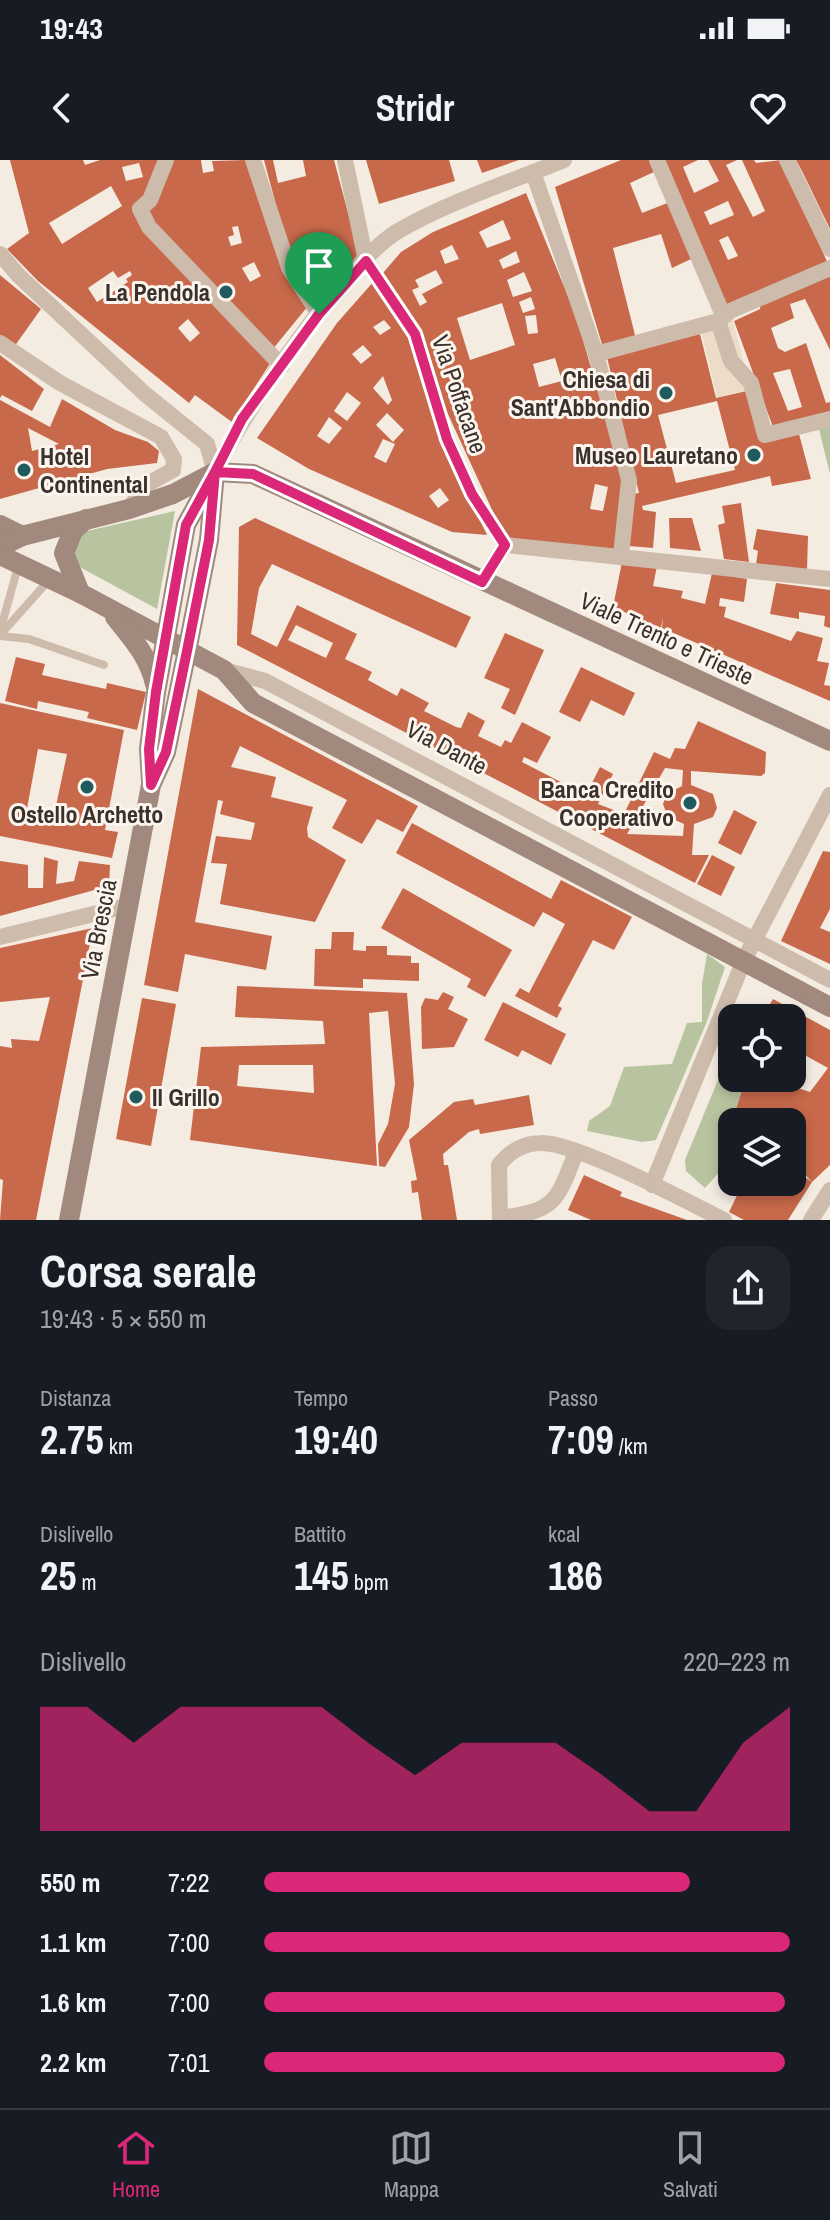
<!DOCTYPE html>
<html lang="it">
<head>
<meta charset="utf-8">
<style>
	:root { --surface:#171b24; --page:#20242c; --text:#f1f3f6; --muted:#9ea1a6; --line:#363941; --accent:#db2777 }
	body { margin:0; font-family:"Archivo Narrow",sans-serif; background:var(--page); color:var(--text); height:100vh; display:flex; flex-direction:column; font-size:30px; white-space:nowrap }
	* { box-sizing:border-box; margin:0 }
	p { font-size:26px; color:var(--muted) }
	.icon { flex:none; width:44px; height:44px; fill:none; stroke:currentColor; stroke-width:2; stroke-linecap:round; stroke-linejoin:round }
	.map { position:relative; height:1060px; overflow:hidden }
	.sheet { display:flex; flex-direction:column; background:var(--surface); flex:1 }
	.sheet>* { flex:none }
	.controls { position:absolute; left:718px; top:844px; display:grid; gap:16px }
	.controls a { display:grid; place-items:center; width:88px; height:88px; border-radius:16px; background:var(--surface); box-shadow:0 4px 12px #0003; font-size:40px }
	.pin { position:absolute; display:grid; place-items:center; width:68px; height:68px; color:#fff; margin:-82px -34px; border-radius:50% 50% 50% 0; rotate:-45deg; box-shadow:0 0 8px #0007 }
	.pin .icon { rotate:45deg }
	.round { display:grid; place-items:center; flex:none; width:84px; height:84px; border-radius:24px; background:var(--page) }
	.overview { display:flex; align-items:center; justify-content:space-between; height:136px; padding:0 40px }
	h1 { font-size:44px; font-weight:800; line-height:60px }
	.stats { display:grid; grid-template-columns:repeat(3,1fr); gap:12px; height:136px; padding:8px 40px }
	.stats div { display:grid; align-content:center }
	.stats b { font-size:40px; font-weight:800 }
	.stats small { font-size:22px; font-weight:400 }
	.stats p { font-size:22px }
	.chart { height:224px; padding:16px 40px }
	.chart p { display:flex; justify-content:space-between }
	.chart svg { width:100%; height:144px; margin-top:8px; fill:var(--accent); opacity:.7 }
	ul { padding:0 40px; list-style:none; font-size:26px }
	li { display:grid; grid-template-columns:128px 96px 1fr; align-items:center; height:60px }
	li i { height:20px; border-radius:10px; background:var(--accent) }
	.status { display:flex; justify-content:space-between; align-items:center; height:56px; padding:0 40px; background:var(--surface); direction:ltr }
	.status svg { height:22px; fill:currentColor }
	header { display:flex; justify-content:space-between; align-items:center; height:104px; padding:0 40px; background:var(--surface); font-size:36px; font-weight:800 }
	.dock { display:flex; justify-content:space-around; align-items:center; height:112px; border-top:2px solid var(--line); background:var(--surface); font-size:22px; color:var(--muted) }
	.dock a { display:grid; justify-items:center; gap:4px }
	.dock .on { color:var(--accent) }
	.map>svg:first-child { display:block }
	.green { fill:#b8c4a0 }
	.plaza { fill:#ecdcc8 }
	.building { fill:#c8694b; fill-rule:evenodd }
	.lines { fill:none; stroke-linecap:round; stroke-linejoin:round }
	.lane { stroke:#cdbbac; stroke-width:8 }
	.street { stroke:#cdbbac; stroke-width:16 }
	.secondary { stroke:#a18a7d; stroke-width:20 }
	.route-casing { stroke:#fff; stroke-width:16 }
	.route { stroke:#db2777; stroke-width:10 }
	.poi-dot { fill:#1f5a5e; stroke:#fbf5ee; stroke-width:3 }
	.labels { text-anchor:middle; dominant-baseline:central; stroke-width:6; stroke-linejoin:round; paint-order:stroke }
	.poi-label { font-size:24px; font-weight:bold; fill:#3b302b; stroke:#fbf5ee; text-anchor:end }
	.street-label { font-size:24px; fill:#3b302b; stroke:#fbf5ee }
</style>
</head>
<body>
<div class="status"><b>19:43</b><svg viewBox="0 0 49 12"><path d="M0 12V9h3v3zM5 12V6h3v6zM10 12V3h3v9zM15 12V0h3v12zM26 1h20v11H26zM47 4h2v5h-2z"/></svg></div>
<header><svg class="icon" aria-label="back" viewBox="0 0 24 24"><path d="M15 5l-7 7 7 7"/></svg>Stridr<svg class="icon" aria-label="heart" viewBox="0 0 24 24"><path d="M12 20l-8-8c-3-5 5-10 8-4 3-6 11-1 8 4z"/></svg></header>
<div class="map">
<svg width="830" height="1060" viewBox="0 0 830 1060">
	<rect width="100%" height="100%" fill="#f4ebe1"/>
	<g class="green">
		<polygon points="830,266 830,314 819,269"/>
		<polygon points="175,351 157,449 76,405 73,385 87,371"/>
		<polygon points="707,794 725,807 706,864 656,980 642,982 587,971 589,961 610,946 624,907 672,904 687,863 702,862 702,824"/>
		<polygon points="732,886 732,918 746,918 728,976 732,979 732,998 705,1028 686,1011 685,1000"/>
	</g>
	<polygon class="plaza" points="730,151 751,229 717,237 700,166"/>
	<g class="building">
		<path d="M10,0H83L85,5L100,0H159L149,36L135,50L271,202L232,262L195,235L189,243L38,121L7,89L29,73ZM139,3L143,17L126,21L122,7ZM111,26L122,46L62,84L49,63ZM113,111L118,118L130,111L132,115L126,119L128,122L97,142L88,128ZM188,159L200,173L190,182L178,168Z"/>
		<path d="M170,0H201L203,13L214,11L212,1L246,0L287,117L308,146L272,190L147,55ZM238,66L242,83L231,86L228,77L234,75L232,67ZM254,102L261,116L250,122L242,108Z"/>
		<polygon points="264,0 273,0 278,23 306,16 303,0 334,0 360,98 315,136 290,97"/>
		<polygon points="366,0 449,0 455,21 379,44"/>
		<polygon points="477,0 519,0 482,13"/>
		<polygon points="621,0 650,0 656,11 630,23 642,53 670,42 691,99 672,108 661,74 613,88 637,183 604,191 555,27"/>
		<path d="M663,0H698L683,7L694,33L719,21L708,0H737L726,5L753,57L765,51L742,0H754L756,3L782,0L829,106L728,150ZM728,41L734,55L710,65L704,52ZM728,76L738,96L728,100L719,80Z"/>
		<polygon points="796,0 830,0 830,69 803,13"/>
		<path d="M526,33L576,156L623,318L616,390L506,380L383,113L401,92L433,72ZM503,60L511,79L487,88L479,72ZM452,85L459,99L445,104L440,91ZM516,91L520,102L503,109L499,100ZM436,110L443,123L422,134L427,142L420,146L412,130L419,127L415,120ZM524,112L532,131L513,137L507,120ZM531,137L535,149L523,153L519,142ZM502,143L515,185L470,200L457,158ZM536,155L538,173L528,174L525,156ZM555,198L562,221L539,227L533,204ZM576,238L578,247L533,257L531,248ZM595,324L608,327L603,351L590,349Z"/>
		<path d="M830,113V190L805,139L790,144L794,158L771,168L778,188L785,192L806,183L826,243L830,242V254L773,267L734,161L760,149L761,140ZM790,209L802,247L788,251L773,213Z"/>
		<polygon points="0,115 41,149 14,187 0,175"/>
		<path d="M375,120L409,179L434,261L487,375L452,372L309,309L257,278L337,163ZM384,160L391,168L380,175L373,167ZM363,185L372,195L361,204L352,194ZM383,216L392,240L388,245L373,228ZM347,232L361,243L347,261L334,251ZM387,253L404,270L393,282L376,265ZM329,257L342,268L329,284L317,276ZM383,279L395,284L386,303L374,297ZM440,328L449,340L438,348L429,336Z"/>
		<path d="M700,174L716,238L751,230L763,280L799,274L811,319L772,326L770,316L642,346L643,350L656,352L653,388L629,386L632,334L639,333L607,197ZM717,241L735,310L676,323L658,255Z"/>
		<polygon points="0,195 44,229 32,251 2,235 0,238"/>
		<path d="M62,239L115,270L148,282L159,291L157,303L107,309L0,339V240L50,267ZM28,268L59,284L32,291Z"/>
		<polygon points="741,343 742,351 749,402 724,399 718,365 725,363 722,346"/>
		<path d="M255,358L471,457L456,488L272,404L259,428L251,474L277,487L297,445L357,474L345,499L372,512L368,520L397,536L401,528L429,543L424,551L456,567L461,568L468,552L485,561L478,576L501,587L505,580L511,583L522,562L551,577L537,603L524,597L522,602L586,635L600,607L613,614L598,644L624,654L654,592L670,599L675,588L685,589L698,561L766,592L765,613L761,616L691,611V625L713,634L717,648L713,657L694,664L692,695H709L695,723L237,485L239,367ZM296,465L333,483L326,498L288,480ZM665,608L683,610L682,626L667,634L663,644L668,657L684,664L683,676L627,674Z"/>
		<polygon points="669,358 692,358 701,391 670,388"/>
		<polygon points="757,369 808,376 807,411 756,404 758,391 753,389"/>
		<polygon points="622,402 657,406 653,426 683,431 681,438 705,444 712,413 747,419 744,442 720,438 719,446 726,447 724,457 791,481 797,471 823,478 817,501 829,503 824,525 830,526 830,541 662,468 663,458 661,468 613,447"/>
		<polygon points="776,423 830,430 830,468 824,466 825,456 799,452 799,459 770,454"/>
		<polygon points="505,473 544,490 515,555 501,548 510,529 484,518"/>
		<polygon points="16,497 45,504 42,515 106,529 107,523 146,532 137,570 87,558 89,552 38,541 37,549 5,541"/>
		<polygon points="581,507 635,533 624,556 591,540 580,562 559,552"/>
		<polygon points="198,529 418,646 403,672 377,659 362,684 332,668 347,640 240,586 231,607 276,617 271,637 313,647 307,668 308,677 346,700 315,762 220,744 227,704 211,703 216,676 251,680 255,663 220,654 223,641 218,640 195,762 272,776 266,810 185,794 178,832 144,825"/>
		<path d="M0,543L124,570L105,670L118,672L112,698L0,676ZM38,589L67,594L53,660L26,654Z"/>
		<polygon points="734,650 757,662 741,695 718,683"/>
		<polygon points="412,663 551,739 561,720 632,757 614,790 593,780 558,846 562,848 557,858 515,836 520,828 529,833 565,764 543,752 534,767 396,693"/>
		<polygon points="823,691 830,692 830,749 820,768 830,772 830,804 781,781"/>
		<polygon points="712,695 735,707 721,736 697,724"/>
		<polygon points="44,697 58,701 56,724 74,721 79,701 110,705 109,726 0,756 0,701 28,705 28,728 43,728"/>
		<polygon points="403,728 512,790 485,837 467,827 471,819 381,768"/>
		<polygon points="93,768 36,1060 0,1060 3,1020 0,1019 0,886 12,888 11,879 39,881 50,837 0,842 0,788"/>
		<polygon points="332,772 354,772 353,790 366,791 366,786 387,786 387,795 411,796 411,803 419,803 419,821 363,819 363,828 314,826 315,789 331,789"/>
		<path d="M237,826L407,833L414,924L409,967L385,1007L379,1006L378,984L388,964L395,924L388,851L369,853L377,1006L190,980L201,887L325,884L323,861L235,857ZM239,905H313L314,933L237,926Z"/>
		<polygon points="443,832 454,837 448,849 468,859 454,887 422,889 421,847 425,838 438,840"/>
		<polygon points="142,838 176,844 151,986 116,979"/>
		<polygon points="773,839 830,870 830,1005 812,1022 788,1060 744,1060 729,1052 743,1023 767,1034 775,1022 792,1022 792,1008 812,1022 792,1001 792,962 732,962 746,918 777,918 776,921 810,932 828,908 792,888 792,858 762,858"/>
		<polygon points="503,842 566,874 551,905 522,890 518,897 484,880"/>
		<polygon points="529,935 534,965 480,974 479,969 469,972 443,994 444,1005 448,1005 457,1060 422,1060 418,1032 412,1033 411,1021 417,1020 409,980 454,942 473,939 475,945"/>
		<polygon points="732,998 732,1018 721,1010"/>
		<polygon points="584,1015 622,1032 620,1036 687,1060 591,1060 568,1050"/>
	</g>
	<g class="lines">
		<g class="lane">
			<polyline points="0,471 18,407"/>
			<polyline points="0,475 49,420"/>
			<polyline points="0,476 29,479 104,505"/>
		</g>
		<g class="street">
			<polyline points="166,0 150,40 140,49 149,67 282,206"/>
			<polyline points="253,0 289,108 319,154"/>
			<polyline points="345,0 366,101 415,174 447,279 472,334 505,385"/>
			<polyline points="657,0 723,155"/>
			<polyline points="787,0 830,89"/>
			<polyline points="533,12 596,194 629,320 621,395"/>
			<polyline points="0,94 19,116 145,234 207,284 215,312"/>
			<polyline points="718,161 731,201 751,223 765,275 830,259"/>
			<polyline points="0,183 60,223 161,277 174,299 173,310 144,326 129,349"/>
			<polyline points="596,194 718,161 730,151 830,108"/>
			<path d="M215,312C240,256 348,99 400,70C451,41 510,22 564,0"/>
			<polyline points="505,385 830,419"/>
			<polyline points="482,422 505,385"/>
			<polyline points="224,510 265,521 830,820"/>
			<polyline points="0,777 130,745"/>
			<polyline points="652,1025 744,800 830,635"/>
			<path d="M500,1058C555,1051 557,1042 576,992"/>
			<path d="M500,1060L499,1005C509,992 524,983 541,983C576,982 688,1042 724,1060"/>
			<polyline points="811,1060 830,1030"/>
		</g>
		<g class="secondary">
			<polyline points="215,312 253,314 830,581"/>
			<polyline points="0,365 22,376"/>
			<polyline points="0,387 22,376 129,349 173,334 215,312"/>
			<polyline points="0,395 80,433 224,510 253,543 830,847"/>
			<polyline points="80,433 64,393 73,371 86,359"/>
			<path d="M115,457C132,478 149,497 155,524"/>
			<polyline points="151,621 149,589 156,532 186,365 211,319"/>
			<polyline points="69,1060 151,625 166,592 187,491 209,380 215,312"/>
		</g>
	</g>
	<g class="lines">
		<g class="route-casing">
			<polyline id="route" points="319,154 242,259 215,312 209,380 187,491 166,592 151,625 149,589 156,532 186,365 215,312 253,314 482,422 505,385 472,334 447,279 415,174 366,101 319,154"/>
		</g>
		<use href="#route" class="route"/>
	</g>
	<g class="poi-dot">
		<circle cx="226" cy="132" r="8"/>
		<circle cx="666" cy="233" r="8"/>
		<circle cx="754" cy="295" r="8"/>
		<circle cx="24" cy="310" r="8"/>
		<circle cx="87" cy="627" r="8"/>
		<circle cx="690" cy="643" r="8"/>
		<circle cx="136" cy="937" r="8"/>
	</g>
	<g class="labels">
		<g class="poi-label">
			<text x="210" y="132">La Pendola</text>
			<text x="650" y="219">Chiesa di<tspan x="650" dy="28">Sant'Abbondio</tspan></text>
			<text x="738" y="295">Museo Lauretano</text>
			<text x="40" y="296" text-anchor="start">Hotel<tspan x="40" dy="28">Continental</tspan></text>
			<text x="674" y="629">Banca Credito<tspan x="674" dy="28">Cooperativo</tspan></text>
			<text x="87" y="654" text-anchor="middle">Ostello Archetto</text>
			<text x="152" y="937" text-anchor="start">Il Grillo</text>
		</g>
		<g class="street-label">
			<text transform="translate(460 234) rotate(71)">Via Poffacane</text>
			<text transform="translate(667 478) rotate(25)">Viale Trento e Trieste</text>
			<text transform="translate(447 587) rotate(28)">Via Dante</text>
			<text transform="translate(98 769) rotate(-79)">Via Brescia</text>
		</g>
	</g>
</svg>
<div class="controls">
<a><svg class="icon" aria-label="locate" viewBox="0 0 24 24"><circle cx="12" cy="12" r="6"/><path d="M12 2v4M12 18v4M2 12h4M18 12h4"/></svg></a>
<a><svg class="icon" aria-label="layers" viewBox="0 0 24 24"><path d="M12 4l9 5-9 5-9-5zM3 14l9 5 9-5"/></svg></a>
</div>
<div class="pin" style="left:319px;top:154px;background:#1e9e55"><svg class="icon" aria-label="arrive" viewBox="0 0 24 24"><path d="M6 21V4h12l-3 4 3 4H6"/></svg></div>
</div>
<section class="sheet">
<div class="overview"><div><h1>Corsa serale</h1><p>19:43 · 5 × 550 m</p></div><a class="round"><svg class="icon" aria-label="share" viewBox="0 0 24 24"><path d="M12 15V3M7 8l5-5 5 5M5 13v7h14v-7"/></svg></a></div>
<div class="stats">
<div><p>Distanza</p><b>2.75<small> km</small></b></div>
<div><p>Tempo</p><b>19:40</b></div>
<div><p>Passo</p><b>7:09<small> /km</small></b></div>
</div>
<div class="stats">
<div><p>Dislivello</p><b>25<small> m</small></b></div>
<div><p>Battito</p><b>145<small> bpm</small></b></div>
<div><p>kcal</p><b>186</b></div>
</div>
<div class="chart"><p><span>Dislivello</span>220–223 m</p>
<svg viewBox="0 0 160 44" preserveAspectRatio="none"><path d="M0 44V6L10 6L20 17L30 6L40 6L50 6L60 6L70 17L80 27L90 17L100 17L110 17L120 27L130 38L140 38L150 17L160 6V44z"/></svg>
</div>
<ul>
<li><b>550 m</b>7:22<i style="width:81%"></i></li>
<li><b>1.1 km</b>7:00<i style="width:100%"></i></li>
<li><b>1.6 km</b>7:00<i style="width:99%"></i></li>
<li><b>2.2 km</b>7:01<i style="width:99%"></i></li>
</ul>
</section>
<nav class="dock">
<a class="on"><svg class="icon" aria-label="home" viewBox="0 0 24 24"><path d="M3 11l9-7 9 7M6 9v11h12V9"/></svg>Home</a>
<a><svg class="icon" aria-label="map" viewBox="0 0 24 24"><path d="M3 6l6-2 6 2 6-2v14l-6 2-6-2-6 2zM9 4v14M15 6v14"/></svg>Mappa</a>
<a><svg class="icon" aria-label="saved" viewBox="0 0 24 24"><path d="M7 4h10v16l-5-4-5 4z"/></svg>Salvati</a>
</nav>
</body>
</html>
